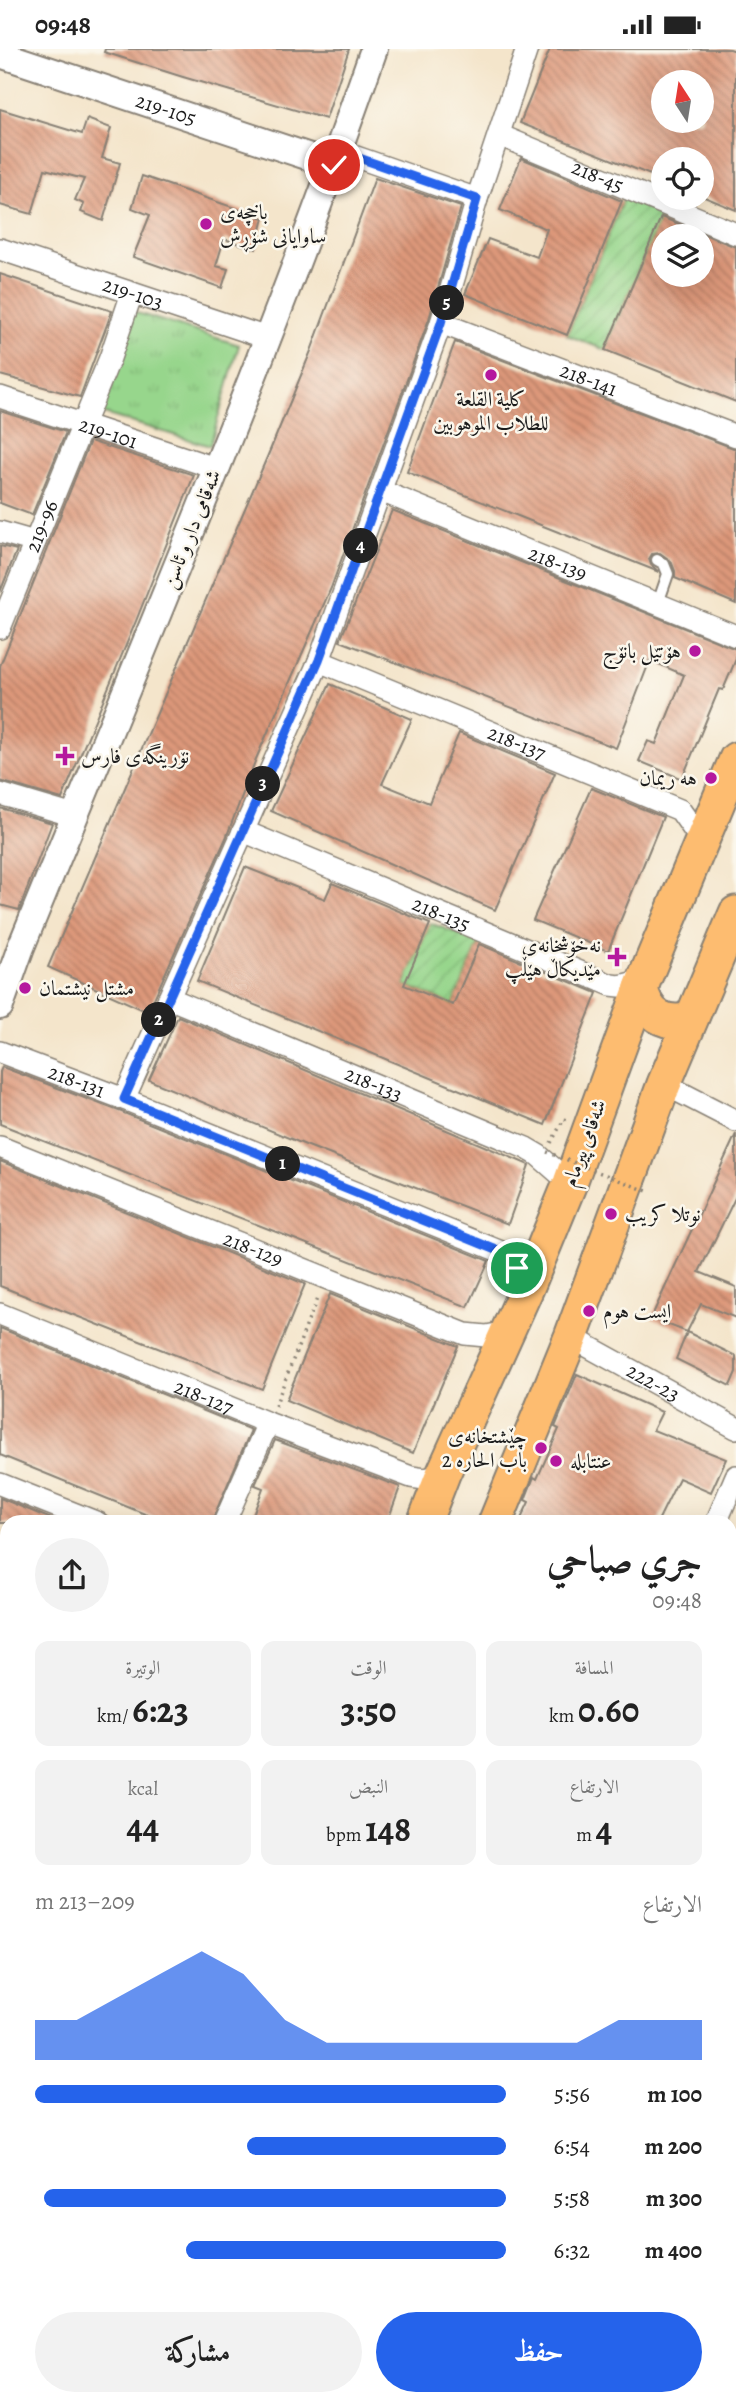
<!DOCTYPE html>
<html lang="ar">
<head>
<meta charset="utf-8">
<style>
	:root { --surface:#fff; --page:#f2f2f2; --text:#222; --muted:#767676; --accent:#2563eb }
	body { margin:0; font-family:Alegreya,Amiri,serif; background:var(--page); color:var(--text); direction:rtl; height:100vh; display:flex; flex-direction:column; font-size:26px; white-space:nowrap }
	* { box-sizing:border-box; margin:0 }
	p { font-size:23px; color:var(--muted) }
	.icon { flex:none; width:38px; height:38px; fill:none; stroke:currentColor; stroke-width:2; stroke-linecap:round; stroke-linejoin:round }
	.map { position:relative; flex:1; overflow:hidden; direction:ltr }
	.side { position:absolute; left:0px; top:1466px; width:737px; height:891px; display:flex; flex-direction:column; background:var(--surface); border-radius:21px 21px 0 0; box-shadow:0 7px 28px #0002; direction:rtl }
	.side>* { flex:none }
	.needle { width:46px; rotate:348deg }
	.controls { position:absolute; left:651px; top:21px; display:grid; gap:14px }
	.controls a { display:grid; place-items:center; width:63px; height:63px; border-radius:50%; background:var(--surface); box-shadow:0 7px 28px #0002; font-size:35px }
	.pin { position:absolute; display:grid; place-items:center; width:60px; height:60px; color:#fff; margin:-30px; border:4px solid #fff; border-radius:50%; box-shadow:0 2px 7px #0007 }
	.km { position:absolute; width:35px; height:35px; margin:-18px; border-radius:50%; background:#222; color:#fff; font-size:19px; line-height:35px; text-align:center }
	.round { display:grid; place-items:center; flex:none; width:74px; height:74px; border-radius:37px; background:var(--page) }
	.headline { display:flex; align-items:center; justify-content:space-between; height:119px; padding:0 35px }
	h1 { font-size:38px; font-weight:600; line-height:52px }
	.figures { display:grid; grid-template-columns:repeat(3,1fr); gap:10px; height:119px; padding:7px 35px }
	.figures div { display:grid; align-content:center; border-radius:14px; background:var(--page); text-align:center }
	.figures b { font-size:35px; font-weight:600 }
	.figures small { font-size:19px; font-weight:400 }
	.figures p { font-size:19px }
	.chart { height:196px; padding:14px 35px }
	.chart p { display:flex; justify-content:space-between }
	.chart svg { width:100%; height:126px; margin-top:7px; fill:var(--accent); opacity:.7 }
	.action { display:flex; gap:14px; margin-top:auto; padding:14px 35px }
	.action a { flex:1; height:80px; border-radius:42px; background:var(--accent); color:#fff; font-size:28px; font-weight:600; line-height:80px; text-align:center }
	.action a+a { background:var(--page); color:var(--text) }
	ul { padding:0 35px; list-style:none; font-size:23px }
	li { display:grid; grid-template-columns:112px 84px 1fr; align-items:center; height:52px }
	li i { height:18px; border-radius:9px; background:var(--accent) }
	.status { display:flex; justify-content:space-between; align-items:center; height:49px; padding:0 35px; background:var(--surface); direction:ltr }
	.status svg { height:19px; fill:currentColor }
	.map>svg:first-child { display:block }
	.grass { fill:url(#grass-tufts); stroke:#5a7954; stroke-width:2 }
	.garden { fill:url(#garden-furrows); stroke:#5a7954; stroke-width:2 }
	.building { fill:url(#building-back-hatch); fill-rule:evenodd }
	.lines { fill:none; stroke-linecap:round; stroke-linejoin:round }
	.service-casing { stroke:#888074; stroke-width:14 }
	.minor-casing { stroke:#888074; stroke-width:24 }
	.tertiary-casing { stroke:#888074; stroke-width:30 }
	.trunk-casing { stroke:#888074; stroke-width:37 }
	.path { stroke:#888074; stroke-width:3.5; stroke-dasharray:2 5; stroke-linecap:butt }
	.service { stroke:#fff; stroke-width:10 }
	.minor { stroke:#fff; stroke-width:21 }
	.tertiary { stroke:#fff; stroke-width:26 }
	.trunk { stroke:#fdbc6f; stroke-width:33 }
	.path-bridge { stroke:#888074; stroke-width:3.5; stroke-dasharray:2 5; stroke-linecap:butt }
	.route-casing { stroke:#fff; stroke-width:14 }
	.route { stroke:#2563eb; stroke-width:9 }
	.poi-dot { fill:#b5179e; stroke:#fbf7ec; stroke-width:2.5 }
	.labels { text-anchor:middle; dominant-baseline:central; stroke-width:5; stroke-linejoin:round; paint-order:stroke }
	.street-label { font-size:21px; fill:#1c1c1c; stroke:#fbf7ec }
	.poi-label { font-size:21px; fill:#1c1c1c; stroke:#fbf7ec; text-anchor:start }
</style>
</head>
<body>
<div class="status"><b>09:48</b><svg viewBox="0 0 49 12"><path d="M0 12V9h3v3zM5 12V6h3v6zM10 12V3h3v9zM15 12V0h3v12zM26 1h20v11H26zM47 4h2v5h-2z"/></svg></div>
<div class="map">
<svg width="736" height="2357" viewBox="0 0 736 2357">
	<defs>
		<pattern id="grass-tufts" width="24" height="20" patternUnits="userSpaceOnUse" patternTransform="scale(1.75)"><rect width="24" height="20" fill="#97d68c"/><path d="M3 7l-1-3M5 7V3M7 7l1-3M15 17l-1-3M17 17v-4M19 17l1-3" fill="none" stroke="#82b778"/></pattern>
		<pattern id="garden-furrows" width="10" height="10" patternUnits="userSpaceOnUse" patternTransform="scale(1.75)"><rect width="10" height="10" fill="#97d68c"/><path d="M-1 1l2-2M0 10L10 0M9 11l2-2" fill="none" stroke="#82b778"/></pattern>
		<pattern id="building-back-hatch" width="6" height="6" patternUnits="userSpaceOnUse" patternTransform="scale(1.75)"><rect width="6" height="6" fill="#dd987a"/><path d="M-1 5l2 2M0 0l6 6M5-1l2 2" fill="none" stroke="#b27b63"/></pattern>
	</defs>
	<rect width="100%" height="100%" fill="#fbf7ec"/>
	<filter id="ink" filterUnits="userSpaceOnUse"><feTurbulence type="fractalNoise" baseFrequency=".0143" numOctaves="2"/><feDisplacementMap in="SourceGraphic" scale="14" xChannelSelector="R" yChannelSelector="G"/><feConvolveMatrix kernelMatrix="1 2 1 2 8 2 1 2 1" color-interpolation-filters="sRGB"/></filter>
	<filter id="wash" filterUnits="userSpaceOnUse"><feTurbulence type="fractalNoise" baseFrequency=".00686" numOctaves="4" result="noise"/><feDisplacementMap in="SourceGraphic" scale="28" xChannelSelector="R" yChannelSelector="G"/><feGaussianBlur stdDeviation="1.57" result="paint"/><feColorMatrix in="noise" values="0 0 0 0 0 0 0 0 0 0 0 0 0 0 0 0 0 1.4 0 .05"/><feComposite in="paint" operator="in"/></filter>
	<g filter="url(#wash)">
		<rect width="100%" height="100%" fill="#f4e5cb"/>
		<g class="grass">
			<polygon points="131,262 239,296 210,397 98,363"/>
			<polygon points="0,1624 7,1627 7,1731 0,1728"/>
		</g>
		<g class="garden">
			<polygon points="624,148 663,164 605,301 567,286"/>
			<polygon points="430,874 480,893 453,956 404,936"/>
			<polygon points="730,2113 736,2113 736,2214 730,2222"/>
		</g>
		<g id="blocks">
			<g class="building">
				<polygon points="105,0 349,0 326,70 183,28 104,3"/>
				<path d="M550,0H730L736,2V161L702,147V110H663V131L520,74ZM663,33H702V72H663Z"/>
				<polygon points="0,60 82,85 87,70 111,79 102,109 120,114 103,172 81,163 84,155 75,151 84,130 45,120 32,165 0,156"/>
				<polygon points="521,109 622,152 567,286 465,245 488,190 537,208 547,180 500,161"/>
				<polygon points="142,127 264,169 256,200 224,190 216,217 228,220 222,239 133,208 150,166 132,159"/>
				<polygon points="375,129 461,158 429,270 331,539 256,710 226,789 148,963 48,918 274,392 311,302"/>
				<path d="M661,168L736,198V353L605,301ZM663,187H702V226H663Z"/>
				<polygon points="0,225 112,262 80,348 0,326"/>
				<polygon points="455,293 736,400 736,555 675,529 675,522 671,512 660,504 652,505 649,510 651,516 659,523 407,423"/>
				<polygon points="0,362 66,383 32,466 0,454"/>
				<polygon points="90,392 194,426 136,572 62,750 0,732 0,617"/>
				<polygon points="392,461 736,600 736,610 723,641 719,640 682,730 639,712 648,692 656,695 684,626 650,611 616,699 340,592"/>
				<polygon points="0,497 17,501 0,543"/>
				<polygon points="330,635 412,670 382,735 429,754 459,684 555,724 495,861 271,762"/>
				<polygon points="591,739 663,768 608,902 533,871"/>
				<polygon points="0,759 52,774 19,861 0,856"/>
				<polygon points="245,818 325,850 332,834 430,875 404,936 453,956 479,895 597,944 545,1076 197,932"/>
				<polygon points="178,967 529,1116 508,1175 308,1097 149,1031"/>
				<polygon points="2,1018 119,1062 489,1212 468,1258 0,1075 0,1023"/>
				<polygon points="736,1085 736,1147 699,1223 736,1238 736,1269 701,1255 687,1283 651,1269"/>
				<polygon points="0,1112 305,1235 262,1340 0,1237"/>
				<polygon points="330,1245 458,1297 413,1404 286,1351"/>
				<polygon points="0,1279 251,1381 211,1474 167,1474 0,1406"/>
				<polygon points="687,1283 736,1307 736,1323 730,1337 676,1310"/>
				<polygon points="577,1325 662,1363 653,1381 726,1410 711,1443 679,1429 657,1474 519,1474 529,1453 525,1451 534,1428 537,1430 559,1380 555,1378"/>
				<polygon points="275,1391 400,1438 387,1474 250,1474 263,1439 255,1436"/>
				<polygon points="0,1449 61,1474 0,1474"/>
			</g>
		</g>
	</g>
	<g filter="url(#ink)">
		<use href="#blocks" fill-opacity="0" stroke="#888074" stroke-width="2"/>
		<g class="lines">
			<g class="service-casing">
				<polyline id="service" points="657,511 664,515 668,525 658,554"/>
			</g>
			<g class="minor-casing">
				<g id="minor">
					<path id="s1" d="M499,86L736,185"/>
					<polyline points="339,102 477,150"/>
					<path id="s2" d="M0,200L267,289"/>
					<path id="s3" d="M441,274L736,387"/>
					<path id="s4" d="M0,348L215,419"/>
					<path id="s5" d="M381,442L736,587"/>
					<polyline points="0,483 35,493"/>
					<path id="s6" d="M0,579L110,309L132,244"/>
					<path id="s7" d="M319,612L680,761L701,791"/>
					<polyline points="0,745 74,767"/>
					<path id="s8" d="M243,782L611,936L620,937L644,931"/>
					<path id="s9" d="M169,949L526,1099L538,1106L570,1134"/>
					<path id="s10" d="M0,1003L124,1050L499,1202L517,1219L527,1239"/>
					<polyline points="664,1035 736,1072"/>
					<polyline points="124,1050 319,612 441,274 477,150 527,0"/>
					<path id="s11" d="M0,1098L465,1285L486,1287L508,1283"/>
					<path id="s12" d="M0,1265L268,1374L411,1428L425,1430L443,1425"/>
					<path id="s13" d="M571,1288L736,1379"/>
					<polyline points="0,1435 98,1474"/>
					<polyline points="224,1474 268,1374"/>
					<polyline points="716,1474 736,1427"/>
					<polyline points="0,1607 7,1609"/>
					<polyline points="0,1732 7,1735"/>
					<polyline points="730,1742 736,1744"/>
					<polyline points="730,1794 736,1779"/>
					<polyline points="0,1902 7,1905"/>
					<polyline points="0,2040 7,2023"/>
					<polyline points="730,2081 736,2082"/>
					<polyline points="0,2238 7,2240"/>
					<polyline points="274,2357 277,2350"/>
					<polyline points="390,2357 392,2350"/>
				</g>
			</g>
			<g class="tertiary-casing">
				<g id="tertiary">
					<path id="s14" d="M0,5L334,116"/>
					<path d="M0,957L21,898C142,601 269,304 374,0"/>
					<polyline points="730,2260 736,2254"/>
					<polyline points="730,2301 736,2296"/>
					<polyline points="617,2357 625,2350"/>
					<polyline points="666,2357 674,2350"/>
				</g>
			</g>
			<g class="trunk-casing">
				<g id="trunk">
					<path d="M641,939C647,966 664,977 691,970"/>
					<polyline points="424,1474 443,1425 527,1239 570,1134 644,931 736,710"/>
					<polyline points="495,1474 571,1288 664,1035 736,864"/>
					<polyline points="69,2357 72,2350"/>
					<polyline points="132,2357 135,2350"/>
				</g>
			</g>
			<g class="path">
				<polyline points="551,1094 564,1070 568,1071"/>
				<polyline points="275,1357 318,1247"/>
			</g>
			<use href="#service" class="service"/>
			<use href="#minor" class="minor"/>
			<use href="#tertiary" class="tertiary"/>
			<use href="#trunk" class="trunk"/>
			<polyline class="path-bridge" points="547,1103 647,1142"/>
		</g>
	</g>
	<g class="lines" filter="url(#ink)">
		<g class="route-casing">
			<polyline id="route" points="334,116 339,102 477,150 441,274 319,611 124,1050 499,1202 517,1219"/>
		</g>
		<use href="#route" class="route"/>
	</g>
	<g class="poi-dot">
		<circle cx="206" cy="175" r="7"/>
		<circle cx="491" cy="326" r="7"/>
		<circle cx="695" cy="602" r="7"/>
		<path d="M61.5 696.5h7v7h7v7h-7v7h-7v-7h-7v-7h7z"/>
		<circle cx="711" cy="729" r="7"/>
		<path d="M613.5 897.5h7v7h7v7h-7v7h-7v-7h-7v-7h7z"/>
		<circle cx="25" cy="939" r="7"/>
		<circle cx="611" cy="1165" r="7"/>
		<circle cx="589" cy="1262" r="7"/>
		<circle cx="541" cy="1399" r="7"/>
		<circle cx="556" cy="1412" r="7"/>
	</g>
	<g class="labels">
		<g class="street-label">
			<text stroke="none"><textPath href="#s14" startOffset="175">219-105</textPath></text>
			<text stroke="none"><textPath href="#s1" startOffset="107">218-45</textPath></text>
			<text stroke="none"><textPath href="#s2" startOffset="140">219-103</textPath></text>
			<text stroke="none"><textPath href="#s3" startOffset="158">218-141</textPath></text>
			<text stroke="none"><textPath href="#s4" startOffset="114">219-101</textPath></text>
			<text stroke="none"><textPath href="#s6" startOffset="110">219-96</textPath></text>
			<text transform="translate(191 480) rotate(-68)">شەقامی دار و ئاسن</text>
			<text stroke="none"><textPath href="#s5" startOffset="191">218-139</textPath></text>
			<text stroke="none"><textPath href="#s7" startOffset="214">218-137</textPath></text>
			<text stroke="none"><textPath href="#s8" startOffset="215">218-135</textPath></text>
			<text stroke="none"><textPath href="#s10" startOffset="82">218-131</textPath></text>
			<text stroke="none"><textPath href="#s9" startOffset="222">218-133</textPath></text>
			<text transform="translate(584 1094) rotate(-70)">شەقامی پیرمام</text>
			<text stroke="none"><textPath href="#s11" startOffset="273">218-129</textPath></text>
			<text stroke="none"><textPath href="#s13" startOffset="94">222-23</textPath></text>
			<text stroke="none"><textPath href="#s12" startOffset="220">218-127</textPath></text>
		</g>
		<g class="poi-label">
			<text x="220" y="163">باخچەی<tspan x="220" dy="24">ساوایانی شۆڕش</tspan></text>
			<text x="491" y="350" text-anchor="middle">کلیة القلعة<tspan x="491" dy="24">للطلاب الموهوبین</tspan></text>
			<text x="681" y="602" text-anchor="end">هۆتێل بانۆج</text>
			<text x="81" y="707">نۆرینگەی فارس</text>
			<text x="697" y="729" text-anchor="end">هه ريمان</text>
			<text x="601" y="896" text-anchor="end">نەخۆشخانەی<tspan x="601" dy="24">مێدیکاڵ هێڵپ</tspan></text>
			<text x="39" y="939">مشتل نيشتمان</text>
			<text x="625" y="1165">نوتلا كريب</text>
			<text x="603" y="1262">ايست هوم</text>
			<text x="527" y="1387" text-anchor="end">چێشتخانەی<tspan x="527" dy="24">باب الحارە 2</tspan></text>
			<text x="570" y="1412">عنتابله</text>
		</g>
	</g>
</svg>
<div class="controls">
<a><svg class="needle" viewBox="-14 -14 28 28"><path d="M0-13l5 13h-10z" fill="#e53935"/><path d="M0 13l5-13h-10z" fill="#767676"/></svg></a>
<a><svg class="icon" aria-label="locate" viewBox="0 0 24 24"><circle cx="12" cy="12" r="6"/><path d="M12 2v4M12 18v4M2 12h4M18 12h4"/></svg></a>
<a><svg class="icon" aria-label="layers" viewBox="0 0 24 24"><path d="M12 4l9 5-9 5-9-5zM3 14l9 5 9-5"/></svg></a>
</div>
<div class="pin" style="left:517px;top:1219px;background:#1e9e55"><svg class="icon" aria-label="arrive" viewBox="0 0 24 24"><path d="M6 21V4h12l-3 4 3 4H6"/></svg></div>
<div class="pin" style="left:334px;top:116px;background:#d93025"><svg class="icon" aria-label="check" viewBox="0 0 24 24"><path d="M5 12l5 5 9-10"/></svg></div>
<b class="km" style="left:283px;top:1115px">1</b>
<b class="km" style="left:159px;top:971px">2</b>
<b class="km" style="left:263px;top:735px">3</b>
<b class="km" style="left:361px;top:497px">4</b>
<b class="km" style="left:447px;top:254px">5</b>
<section class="side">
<div class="headline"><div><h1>جري صباحي</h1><p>09:48</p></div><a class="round"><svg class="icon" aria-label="share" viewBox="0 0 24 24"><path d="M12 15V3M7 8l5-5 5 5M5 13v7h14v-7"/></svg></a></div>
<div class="figures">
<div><p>المسافة</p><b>0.60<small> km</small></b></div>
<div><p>الوقت</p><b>3:50</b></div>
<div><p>الوتيرة</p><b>6:23<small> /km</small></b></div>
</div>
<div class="figures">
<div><p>الارتفاع</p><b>4<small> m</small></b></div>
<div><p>النبض</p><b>148<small> bpm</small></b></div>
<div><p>kcal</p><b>44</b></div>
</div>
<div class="chart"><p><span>الارتفاع</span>209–213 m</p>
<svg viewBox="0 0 160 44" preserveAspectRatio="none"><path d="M0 44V30L10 30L20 22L30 14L40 6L50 14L60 30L70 38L80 38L90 38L100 38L110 38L120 38L130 38L140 30L150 30L160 30V44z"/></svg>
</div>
<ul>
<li><b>100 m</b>5:56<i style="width:100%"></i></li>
<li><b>200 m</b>6:54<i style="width:55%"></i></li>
<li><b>300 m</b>5:58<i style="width:98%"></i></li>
<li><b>400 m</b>6:32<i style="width:68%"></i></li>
</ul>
<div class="action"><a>حفظ</a><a>مشاركة</a></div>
</section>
</div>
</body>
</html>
